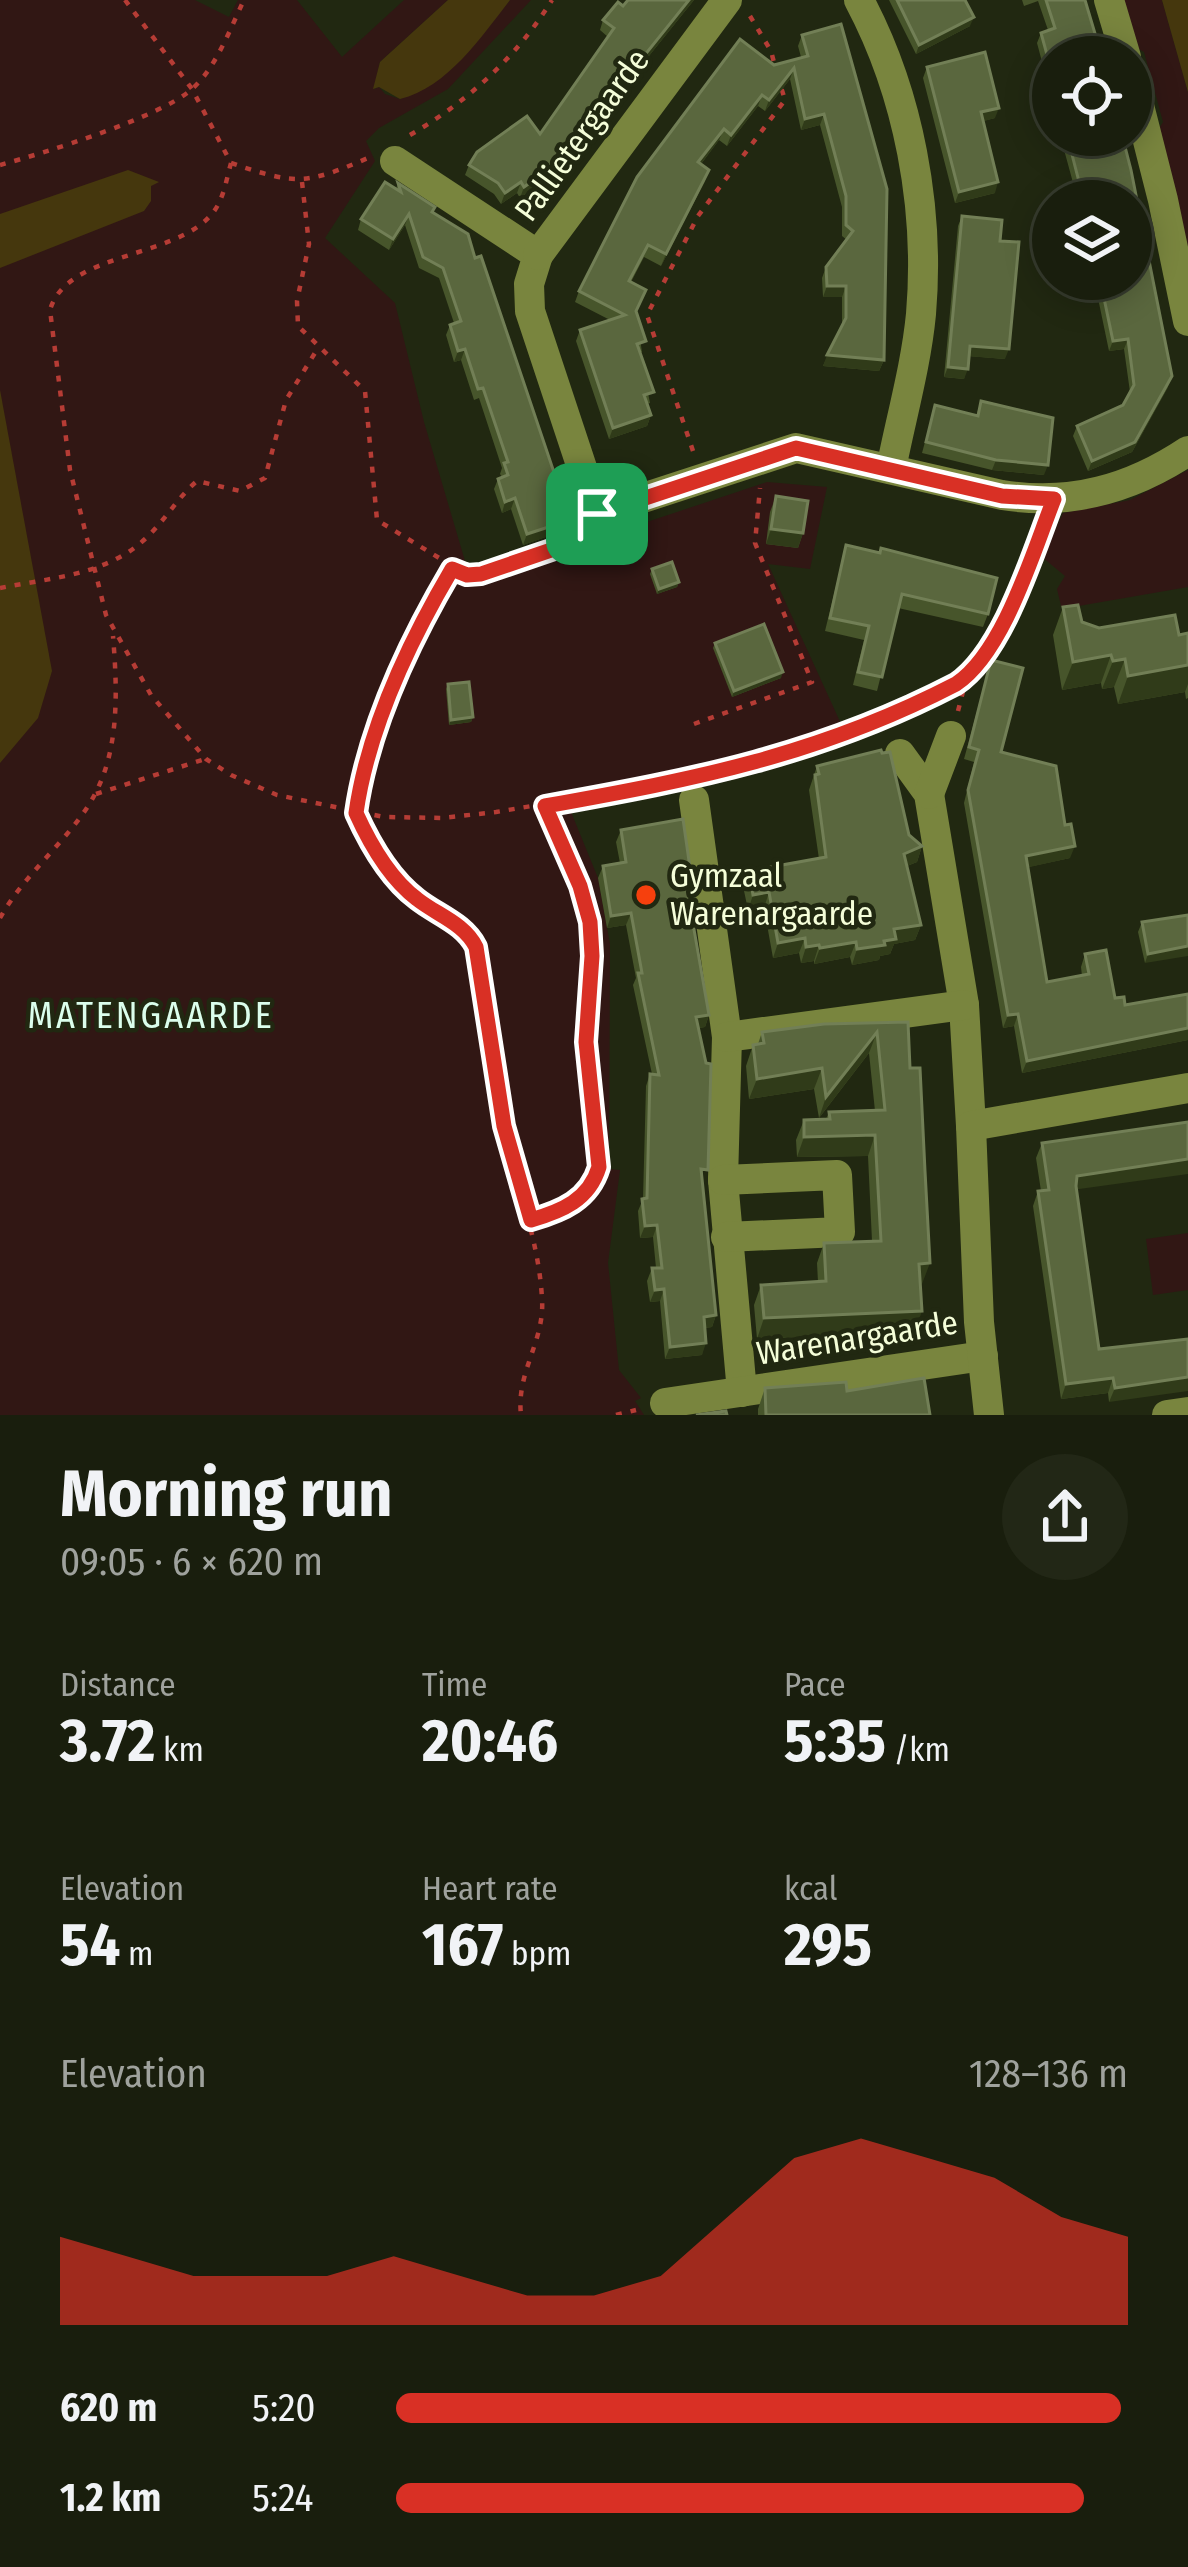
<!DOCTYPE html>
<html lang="en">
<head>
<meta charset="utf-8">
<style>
	:root { --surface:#191e0d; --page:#222716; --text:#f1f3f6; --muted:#9fa29d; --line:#373c2e; --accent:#d93025 }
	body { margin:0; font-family:"Fira Sans Condensed",sans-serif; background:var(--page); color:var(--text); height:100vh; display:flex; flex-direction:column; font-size:45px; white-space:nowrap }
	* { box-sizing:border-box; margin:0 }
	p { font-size:39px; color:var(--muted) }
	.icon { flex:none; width:66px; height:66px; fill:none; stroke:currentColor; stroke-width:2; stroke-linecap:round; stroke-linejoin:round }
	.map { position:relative; height:1415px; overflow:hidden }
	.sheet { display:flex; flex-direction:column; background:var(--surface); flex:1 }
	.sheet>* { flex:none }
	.tools { position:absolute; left:1032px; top:36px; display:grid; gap:24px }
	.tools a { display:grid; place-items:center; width:120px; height:120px; border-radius:50%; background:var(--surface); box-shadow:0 6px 30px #0003,0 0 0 3px var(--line); font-size:60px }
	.pin { position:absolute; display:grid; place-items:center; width:102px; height:102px; color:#fff; margin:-51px; border-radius:24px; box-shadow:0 6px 18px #0006 }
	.round { display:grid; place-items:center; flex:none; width:126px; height:126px; border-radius:63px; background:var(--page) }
	.overview { display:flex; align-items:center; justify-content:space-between; height:204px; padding:0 60px }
	h1 { font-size:66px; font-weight:700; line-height:90px }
	.figures { display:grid; grid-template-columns:repeat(3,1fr); gap:18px; height:204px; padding:12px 60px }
	.figures div { display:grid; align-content:center }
	.figures b { font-size:60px; font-weight:700 }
	.figures small { font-size:33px; font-weight:400 }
	.figures p { font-size:33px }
	.chart { height:336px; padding:24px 60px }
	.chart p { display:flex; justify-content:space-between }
	.chart svg { width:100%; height:216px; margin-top:12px; fill:var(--accent); opacity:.7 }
	ul { padding:0 60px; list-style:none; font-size:39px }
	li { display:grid; grid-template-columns:192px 144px 1fr; align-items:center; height:90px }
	li i { height:30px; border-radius:15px; background:var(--accent) }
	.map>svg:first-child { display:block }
	.green { fill:#311714 }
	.water { fill:#45370d }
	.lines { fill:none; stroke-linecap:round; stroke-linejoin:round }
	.path { stroke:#b63c35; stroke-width:4.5; stroke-dasharray:6 9; stroke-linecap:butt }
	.minor { stroke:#79853e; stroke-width:30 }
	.wall { fill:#47552b }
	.shaded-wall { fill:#303b19 }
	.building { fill:#5a673e; stroke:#727f56; stroke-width:3 }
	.route-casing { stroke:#fff; stroke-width:24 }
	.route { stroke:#d93025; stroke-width:15 }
	.poi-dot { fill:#f6400d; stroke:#212811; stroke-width:4.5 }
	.labels { text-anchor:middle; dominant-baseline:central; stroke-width:9; stroke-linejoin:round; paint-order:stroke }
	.street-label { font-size:33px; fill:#f5fed9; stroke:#212811 }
	.poi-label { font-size:33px; fill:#f5fed9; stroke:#212811; text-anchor:start }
	.neighbourhood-label { font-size:36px; letter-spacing:3px; fill:#dbfeec; stroke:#212811 }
</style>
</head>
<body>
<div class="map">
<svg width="1188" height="1415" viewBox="0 0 1188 1415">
	<rect width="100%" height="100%" fill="#212811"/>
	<g class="green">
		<path d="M0,0H195L229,17L238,0H297L342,57L404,0H448L380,62L374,89L379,87L385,94L400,99C450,73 475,43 510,0H531L448,89L379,128L366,141L375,161L325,238L395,303L424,422L470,578L482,577L767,482L827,487L810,569L768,564L842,726L717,768L558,798L565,807H569L598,878L610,944L609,1169L620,1170L608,1263L619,1370L641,1398L635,1401L644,1415H0Z"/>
		<polygon points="1120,0 1162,0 1188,92 1188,267 1156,133 1163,122 1144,52 1133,46"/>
		<polygon points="1188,470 1188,587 1067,608 1061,606 1057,589 1065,576 1042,557 1063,513 1130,500"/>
		<polygon points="1188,1233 1188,1290 1153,1295 1146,1239"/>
	</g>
	<g class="water">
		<path d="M448,0H510C482,36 447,88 400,99L379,87L373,89L380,62Z"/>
		<polygon points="1162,0 1188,0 1188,92"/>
		<polygon points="128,170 159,182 151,186 151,201 144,211 0,268 0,214"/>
		<polygon points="0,390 52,671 38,718 0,763"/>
	</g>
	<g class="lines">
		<g class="path">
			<path d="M125,0L192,89L231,163C226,181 223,203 210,216C173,258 66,253 50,310L70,470L106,615L151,695L206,759L231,775L277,795L384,817L442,818L496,812L669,783"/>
			<polyline points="750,16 771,51 776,70"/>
			<path d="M410,135C467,102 517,57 552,0"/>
			<path d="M231,163C296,185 305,185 368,158"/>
			<path d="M0,165C44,153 161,117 192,89C216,68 230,29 244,0"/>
			<polyline points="302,182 309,244 297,301 298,326 365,391 377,520 467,575 484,573 584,539"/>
			<polyline points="693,451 647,315 698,216 785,100 781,87"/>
			<path d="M452,569C408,642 370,728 356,813C371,844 389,878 417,900C437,916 464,923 476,947C491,1007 493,1069 505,1129C516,1187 539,1239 542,1299C545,1341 516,1372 521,1415"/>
			<path d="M0,588C50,578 107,575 145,539C164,522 177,498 197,481L240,491L265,478L286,400L318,348"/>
			<polyline points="958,711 967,676"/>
			<polyline points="694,724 812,682 755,543 760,488"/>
			<polyline points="710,775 795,752 872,723 962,680 989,647 1043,527"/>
			<polyline points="96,794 205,759"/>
			<path d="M0,918C26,871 75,835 96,792C120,745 117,686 113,636"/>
			<path d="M532,1220C562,1211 589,1200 599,1167L586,1043L592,956L590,922L584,895L545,806"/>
			<polyline points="616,1415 636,1410"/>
		</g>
		<g class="minor">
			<path d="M859,0C909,94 930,208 921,314C916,366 901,418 891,469"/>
			<polyline points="1109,0 1126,57"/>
			<polyline points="1131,74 1163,200 1188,321"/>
			<path d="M395,161L538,255L529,284L530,311L597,513L796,448L1002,495C1071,506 1131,489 1188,451"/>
			<polyline points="538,255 727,0"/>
			<polyline points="900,754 929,794 964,1005 971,1126"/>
			<polyline points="929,794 951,736"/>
			<polyline points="694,800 727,1037 723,1180 742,1392"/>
			<polyline points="727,1037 964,1005"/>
			<polyline points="723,1180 837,1175 840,1232 726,1237"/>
			<polyline points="665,1403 983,1356"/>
			<polyline points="989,1415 979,1322 971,1126 1188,1088"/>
			<polyline points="1167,1415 1188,1412"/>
		</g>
	</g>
	<g class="wall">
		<polygon points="628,0 694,0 607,108 584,147 560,170 520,198 517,193 501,204 494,194 465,175 469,165 540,134 608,37 600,30 603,20 623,6"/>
		<polygon points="889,0 965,0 970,26 916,54"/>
		<polygon points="1022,0 1085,0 1045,73 1037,43 1041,33 1048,30 1038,1 1024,6"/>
		<polygon points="841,24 884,360 879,371 823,366 842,326 842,297 823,297 822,278 826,267 847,240 842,236 842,207 820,125 801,130 790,79 765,111 758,106 727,146 719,140 701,164 705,181 661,266 644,257 631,282 646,290 636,313 642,352 640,353 650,403 647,404 651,415 647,426 609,439 576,341 580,330 610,320 575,302 579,291 774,65 801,57 798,46 802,35"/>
		<polygon points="927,67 995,118 983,121 995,193 955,203 923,78"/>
		<polygon points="1060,135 1122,135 1168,387 1132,452 1088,471 1073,436 1077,426 1123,405 1130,392 1124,349 1109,351 1094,279 1131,279 1131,201 1078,201"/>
		<polygon points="398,183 435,207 433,212 564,502 561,511 560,532 523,545 511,509 502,513 494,489 498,479 502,477 500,474 502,468 479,398 474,400 461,360 454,362 446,335 450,325 454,323 439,278 419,268 405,225 389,250 358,230 361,219 396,189"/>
		<polygon points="962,216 1000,241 1005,359 969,356 964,379 944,377 958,226"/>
		<polygon points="981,401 1044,475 992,470 922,453 935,405 976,416"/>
		<polygon points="776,496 803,533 798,548 766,544 770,512"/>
		<polygon points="846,545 988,614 983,627 898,608 877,691 853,685 864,640 825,631"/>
		<polygon points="652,569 679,582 677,587 657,594 650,574"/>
		<polygon points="1063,607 1082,622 1099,628 1179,635 1188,633 1188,698 1186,699 1185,692 1118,704 1114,687 1102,689 1101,683 1062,690 1053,635"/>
		<polygon points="715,643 781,678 732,697 713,648"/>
		<polygon points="991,660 1001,752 1070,858 1028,867 1047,982 1082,976 1081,967 1085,954 1115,998 1125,1005 1188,994 1188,1040 1022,1073 1014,1026 1003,1028 964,803 974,762 964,759"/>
		<polygon points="448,684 473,717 471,722 449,725 446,689"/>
		<polygon points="817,766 922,846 917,862 907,866 921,925 915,940 894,944 890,954 880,956 879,960 852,965 850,957 814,964 814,961 801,963 799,953 773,958 764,908 748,910 743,886 749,871 819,859 809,790"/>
		<polygon points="621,830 694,926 709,1015 705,1027 699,1028 703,1182 702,1182 716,1315 712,1327 705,1328 702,1355 665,1359 660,1301 650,1302 647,1281 652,1268 656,1268 653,1237 640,1238 638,1211 643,1199 646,1086 650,1074 652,1074 633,985 636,978 626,925 607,928 598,878 603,866 620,863 616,842"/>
		<polygon points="1188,915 1145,963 1138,932 1142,922"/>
		<polygon points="908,1022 922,1284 921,1284 915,1331 757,1339 754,1305 761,1285 818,1282 817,1263 824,1243 872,1241 868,1156 797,1157 796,1140 804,1120 826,1119 829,1112 875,1111 869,1053 819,1118 814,1089 749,1099 746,1066 753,1045 758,1044 762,1032"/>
		<polygon points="1042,1143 1076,1190 1099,1349 1188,1339 1109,1402 1108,1393 1061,1399 1033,1206 1038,1191 1041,1191 1036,1158"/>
		<polygon points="765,1388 847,1391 930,1415 758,1415 758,1409"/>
	</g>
	<g class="shaded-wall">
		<polygon points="689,0 694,0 607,108 584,147 560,170 520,198 524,187 611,97"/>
		<polygon points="974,17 970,26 916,54 919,45"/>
		<polygon points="1053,61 1053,71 1045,73 1049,62"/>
		<polygon points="794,68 790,79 765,111 769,100"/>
		<polygon points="762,95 758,106 727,146 731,135"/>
		<polygon points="999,108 995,118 977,123 981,112"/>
		<polygon points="824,114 820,125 801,130 805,119"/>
		<polygon points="724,129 719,140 694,173 698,162"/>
		<polygon points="709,170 705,181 661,266 666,254"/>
		<polygon points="521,182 517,193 501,204 505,193"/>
		<polygon points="998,182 995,193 955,203 959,192"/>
		<polygon points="409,214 405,225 389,250 393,239"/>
		<polygon points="827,286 846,286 842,297 823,297"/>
		<polygon points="1128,339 1124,349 1109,351 1113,341"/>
		<polygon points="970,346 1009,349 1005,359 966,356"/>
		<polygon points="465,349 461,360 454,362 458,351"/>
		<polygon points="827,355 884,360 879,371 823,366"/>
		<polygon points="948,367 968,369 964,379 944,377"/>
		<polygon points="1172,376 1168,387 1132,452 1088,471 1092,461"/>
		<polygon points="651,415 647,426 609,439 613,428"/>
		<polygon points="996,460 1048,465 1044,475 992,470"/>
		<polygon points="515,498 511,509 502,513 505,502"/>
		<polygon points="564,522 560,532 523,545 527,534"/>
		<polygon points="771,529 803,533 798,548 766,544"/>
		<polygon points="679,582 677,587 657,594 659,589"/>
		<polygon points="1111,655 1101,683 1062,690 1073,662"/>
		<polygon points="1125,659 1114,687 1102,689 1113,661"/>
		<polygon points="1188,665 1188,684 1185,692 1118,704 1128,676"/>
		<polygon points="783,672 781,678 732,697 734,691"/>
		<polygon points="473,717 471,722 449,725 451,720"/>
		<polygon points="922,846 917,862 899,869 904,854"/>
		<polygon points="1075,846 1070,858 1021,869 1026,856"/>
		<polygon points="769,892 764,908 748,910 753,895"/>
		<polygon points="631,913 626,925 607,928 611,916"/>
		<polygon points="921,925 915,940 894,944 890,954 880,956 879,960 852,965 857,949 894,929"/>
		<polygon points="805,938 799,953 773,958 778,943"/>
		<polygon points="856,942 850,957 814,964 820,948"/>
		<polygon points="819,945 814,961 801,963 806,947"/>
		<polygon points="1188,946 1188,956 1145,963 1148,954"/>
		<polygon points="1018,1014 1014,1026 1003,1028 1008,1015"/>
		<polygon points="709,1015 705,1027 692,1029 696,1017"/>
		<polygon points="1188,1028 1188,1040 1022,1073 1027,1061"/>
		<polygon points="877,1032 869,1053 819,1118 826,1097"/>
		<polygon points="822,1068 814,1089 749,1099 757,1079"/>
		<polygon points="875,1135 868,1156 797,1157 804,1137"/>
		<polygon points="1188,1159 1188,1174 1072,1190 1077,1176"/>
		<polygon points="657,1225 653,1237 640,1238 645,1226"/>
		<polygon points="930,1263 922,1284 912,1285 919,1264"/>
		<polygon points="664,1289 660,1301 650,1302 655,1290"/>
		<polygon points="922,1311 915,1331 757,1339 764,1318"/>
		<polygon points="716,1315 712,1327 699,1329 704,1317"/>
		<polygon points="706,1343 702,1355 665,1359 670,1347"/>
		<polygon points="1188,1377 1188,1391 1109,1402 1115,1388"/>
		<polygon points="1113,1378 1108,1393 1061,1399 1066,1384"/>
	</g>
	<g class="building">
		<polygon points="628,0 689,0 611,97 588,136 564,159 524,187 521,182 505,193 498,183 469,165 477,152 527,116 540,134 614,28 603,20 618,2 623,6"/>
		<polygon points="897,0 965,0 974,17 919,45"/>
		<polygon points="1046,0 1085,0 1102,57 1053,57 1053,61 1049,62 1041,33 1055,28"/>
		<polygon points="841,24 887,189 884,360 827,355 846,318 846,286 827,286 826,267 853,231 846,225 846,196 824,114 805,119 794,68 769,100 762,95 731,135 724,129 698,162 709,170 666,254 648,245 629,281 646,290 636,311 646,341 637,344 654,392 644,395 651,415 613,428 580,330 625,315 579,291 637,177 740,39 774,65 808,56 802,35"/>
		<polygon points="985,52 999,108 981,112 998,182 959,192 927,67"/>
		<polygon points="1067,135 1122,135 1131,170 1172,376 1135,442 1092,461 1077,426 1123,405 1134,385 1128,339 1113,341 1100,279 1131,279 1131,201 1100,201 1099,198 1084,201"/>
		<polygon points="385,182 401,192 398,183 435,207 432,212 468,234 475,258 481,256 564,502 558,504 564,522 527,534 515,498 505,502 498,479 508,475 504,463 508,462 483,388 478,389 465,349 458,351 450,325 461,321 443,268 423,257 409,214 393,239 361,219"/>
		<polygon points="962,216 1002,220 1000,241 1019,242 1009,349 970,346 968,369 948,367"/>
		<polygon points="981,401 1053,418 1048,465 996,460 926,442 935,405 978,416"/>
		<polygon points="776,496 808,501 803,533 771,529"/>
		<polygon points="846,545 880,553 881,548 997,578 988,614 902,594 882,677 858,672 869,626 830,618"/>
		<polygon points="672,562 679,582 659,589 652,569"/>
		<polygon points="1078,605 1082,622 1099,628 1175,615 1179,635 1188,633 1188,665 1128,676 1125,659 1113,661 1111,655 1073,662 1063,607"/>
		<polygon points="764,624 783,672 734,691 715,643"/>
		<polygon points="991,660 1023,668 1001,752 1056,766 1065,825 1071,824 1075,846 1026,856 1047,982 1089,974 1085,954 1106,950 1115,998 1124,997 1125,1005 1188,994 1188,1028 1027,1061 1018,1014 1008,1015 968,790 979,750 969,747"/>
		<polygon points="469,682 473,717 451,720 448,684"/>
		<polygon points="881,750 882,753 890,752 909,835 922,846 904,854 921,925 894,929 896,939 884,941 885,945 857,949 856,942 820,948 819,945 806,947 805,938 778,943 769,892 753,895 749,871 826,857 815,775 819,774 817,766"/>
		<polygon points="683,819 697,917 692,918 709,1015 696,1017 706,1063 711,1064 708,1170 701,1169 716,1315 704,1317 706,1343 670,1347 664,1289 655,1290 652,1268 662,1268 657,1225 645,1226 642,1199 647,1198 650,1074 659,1075 638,973 642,973 631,913 611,916 603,866 626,862 621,830"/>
		<polygon points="1188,915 1188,946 1148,954 1142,922"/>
		<polygon points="908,1022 910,1068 920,1068 925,1171 930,1263 919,1264 922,1311 764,1318 761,1285 826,1281 824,1243 881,1241 875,1135 804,1137 804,1120 830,1119 829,1112 885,1110 877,1032 826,1097 822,1068 757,1079 753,1045 764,1043 762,1032 824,1024"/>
		<polygon points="1188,1122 1188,1159 1077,1176 1076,1186 1099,1349 1188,1339 1188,1377 1115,1388 1113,1378 1066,1384 1038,1191 1049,1190 1042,1143"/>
		<polygon points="924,1378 930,1415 766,1415 765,1388 846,1382 847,1391"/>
		<polygon points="726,1411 727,1415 696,1415"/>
	</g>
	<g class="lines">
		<g class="route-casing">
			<path id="route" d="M796,448L1002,496L1054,499C1033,552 1004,652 956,684C819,755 696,779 545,806L580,886L590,922L592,956L586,1042L599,1167C589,1200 562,1211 531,1220L504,1126L476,947C464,923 437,915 417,899C389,878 370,844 356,813C368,728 409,642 452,569L467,575L481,574L601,533L597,514Z"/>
		</g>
		<use href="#route" class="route"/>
	</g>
	<circle class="poi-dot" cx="646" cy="895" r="12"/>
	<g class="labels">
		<g class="street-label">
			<text transform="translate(582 135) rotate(-54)">Pallietergaarde</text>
			<text transform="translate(857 1338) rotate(-9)">Warenargaarde</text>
		</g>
		<g class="poi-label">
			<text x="670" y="876">Gymzaal<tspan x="670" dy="38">Warenargaarde</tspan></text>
		</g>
		<g class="neighbourhood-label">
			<text x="151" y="1016">MATENGAARDE</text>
		</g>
	</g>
</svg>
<div class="tools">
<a><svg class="icon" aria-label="locate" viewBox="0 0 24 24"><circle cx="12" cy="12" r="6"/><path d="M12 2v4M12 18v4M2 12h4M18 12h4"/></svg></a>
<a><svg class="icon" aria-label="layers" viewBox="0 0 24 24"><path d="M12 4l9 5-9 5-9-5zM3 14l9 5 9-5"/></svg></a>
</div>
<div class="pin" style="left:597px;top:514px;background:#1e9e55"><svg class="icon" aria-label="arrive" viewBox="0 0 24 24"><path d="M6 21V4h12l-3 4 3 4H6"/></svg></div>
</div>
<section class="sheet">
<div class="overview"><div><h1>Morning run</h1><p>09:05 · 6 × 620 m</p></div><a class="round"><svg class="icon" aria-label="share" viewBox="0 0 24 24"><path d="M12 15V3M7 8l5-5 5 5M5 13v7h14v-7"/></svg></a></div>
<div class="figures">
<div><p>Distance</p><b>3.72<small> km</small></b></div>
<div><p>Time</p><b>20:46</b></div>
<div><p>Pace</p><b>5:35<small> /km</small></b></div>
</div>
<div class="figures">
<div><p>Elevation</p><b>54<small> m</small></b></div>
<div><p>Heart rate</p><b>167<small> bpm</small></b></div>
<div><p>kcal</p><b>295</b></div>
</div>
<div class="chart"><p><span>Elevation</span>128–136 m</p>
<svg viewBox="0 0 160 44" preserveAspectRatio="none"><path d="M0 44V26L10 30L20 34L30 34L40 34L50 30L60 34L70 38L80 38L90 34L100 22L110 10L120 6L130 10L140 14L150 22L160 26V44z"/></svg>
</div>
<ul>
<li><b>620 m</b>5:20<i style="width:99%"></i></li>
<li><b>1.2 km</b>5:24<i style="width:94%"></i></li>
</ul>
</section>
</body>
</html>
